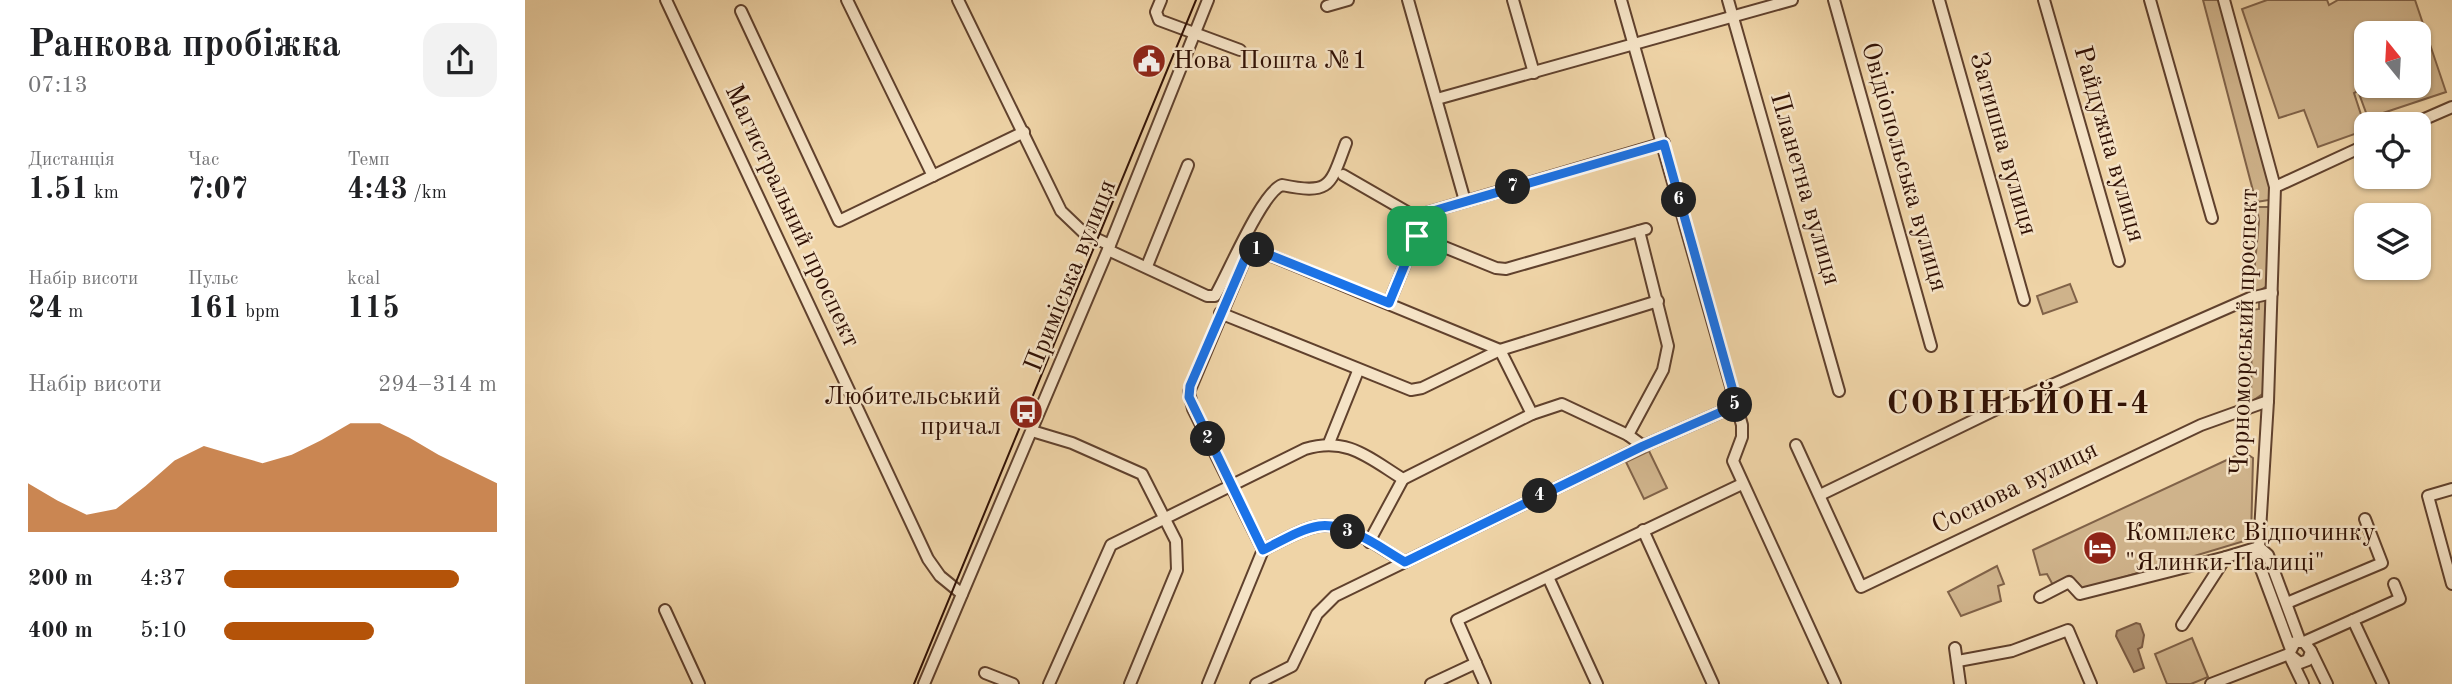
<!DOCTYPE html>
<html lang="uk">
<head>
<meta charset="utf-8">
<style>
	:root { --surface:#fff; --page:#f2f2f2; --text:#202124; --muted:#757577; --accent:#b45309 }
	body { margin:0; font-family:"Old Standard TT",serif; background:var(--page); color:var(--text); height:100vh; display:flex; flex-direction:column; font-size:26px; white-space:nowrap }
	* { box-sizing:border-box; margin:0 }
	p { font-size:23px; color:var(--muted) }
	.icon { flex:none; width:38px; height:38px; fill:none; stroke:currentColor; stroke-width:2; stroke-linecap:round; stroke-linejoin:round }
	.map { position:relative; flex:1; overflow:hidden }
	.panel { display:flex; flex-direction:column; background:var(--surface); width:525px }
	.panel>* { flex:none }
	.needle { width:46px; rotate:342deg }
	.buttons { position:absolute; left:1829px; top:21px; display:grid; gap:14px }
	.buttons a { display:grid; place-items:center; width:77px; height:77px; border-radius:14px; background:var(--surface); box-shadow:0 2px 5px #0004; font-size:35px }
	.pin { position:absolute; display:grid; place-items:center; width:60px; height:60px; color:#fff; margin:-30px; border-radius:14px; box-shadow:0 4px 10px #0006 }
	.km { position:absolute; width:35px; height:35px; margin:-18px; border-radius:50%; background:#222; color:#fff; font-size:19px; line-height:35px; text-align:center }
	.round { display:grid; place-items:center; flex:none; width:74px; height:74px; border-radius:21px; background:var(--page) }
	.overview { display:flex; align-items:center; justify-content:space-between; height:119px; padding:0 28px }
	h1 { font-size:38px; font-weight:700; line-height:52px }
	.figures { display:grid; grid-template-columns:repeat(3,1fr); gap:10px; height:119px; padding:7px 28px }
	.figures div { display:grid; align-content:center }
	.figures b { font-size:30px; font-weight:700 }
	.figures small { font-size:19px; font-weight:400 }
	.figures p { font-size:19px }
	.chart { height:196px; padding:14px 28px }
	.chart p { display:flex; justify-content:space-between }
	.chart svg { width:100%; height:126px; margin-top:7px; fill:var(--accent); opacity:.7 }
	ul { padding:0 28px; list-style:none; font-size:23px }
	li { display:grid; grid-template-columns:112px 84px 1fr; align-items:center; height:52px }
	li i { height:18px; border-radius:9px; background:var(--accent) }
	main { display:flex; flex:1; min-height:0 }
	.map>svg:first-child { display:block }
	.green { fill:#cfb38b; stroke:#806248; stroke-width:2; fill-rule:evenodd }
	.water { fill:#ae9170; stroke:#7c5d45; stroke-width:2 }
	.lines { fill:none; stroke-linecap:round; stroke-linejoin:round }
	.minor-casing { stroke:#60412d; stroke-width:14 }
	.minor { stroke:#f5e3c6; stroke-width:10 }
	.tram { stroke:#301004; stroke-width:2 }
	.route-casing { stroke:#fff; stroke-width:14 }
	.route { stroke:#1a73e8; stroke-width:9 }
	.labels { text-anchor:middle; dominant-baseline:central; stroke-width:5; stroke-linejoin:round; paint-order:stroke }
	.poi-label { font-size:26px; fill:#301004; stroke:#f5e3c6; text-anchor:start }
	.street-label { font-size:26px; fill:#301004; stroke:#f5e3c6 }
	.district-label { font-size:33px; font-weight:bold; letter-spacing:2px; fill:#301004; stroke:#f5e3c6 }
</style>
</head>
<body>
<main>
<section class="panel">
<div class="overview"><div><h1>Ранкова пробіжка</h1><p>07:13</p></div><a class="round"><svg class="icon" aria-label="share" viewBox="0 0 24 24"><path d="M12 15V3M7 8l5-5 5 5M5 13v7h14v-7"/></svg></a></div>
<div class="figures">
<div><p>Дистанція</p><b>1.51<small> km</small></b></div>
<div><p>Час</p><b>7:07</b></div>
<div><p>Темп</p><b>4:43<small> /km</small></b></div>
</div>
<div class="figures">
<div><p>Набір висоти</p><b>24<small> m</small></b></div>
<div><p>Пульс</p><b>161<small> bpm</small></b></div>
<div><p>kcal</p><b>115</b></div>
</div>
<div class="chart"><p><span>Набір висоти</span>294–314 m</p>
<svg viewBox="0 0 160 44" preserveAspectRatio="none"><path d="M0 44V27L10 33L20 38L30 36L40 28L50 19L60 14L70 17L80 20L90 17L100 12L110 6L120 6L130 11L140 17L150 22L160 27V44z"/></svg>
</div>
<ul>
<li><b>200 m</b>4:37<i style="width:86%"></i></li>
<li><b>400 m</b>5:10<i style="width:55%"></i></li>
</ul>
</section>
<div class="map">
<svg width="1927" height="684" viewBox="0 0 1927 684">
	<rect width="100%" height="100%" fill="#efd4a7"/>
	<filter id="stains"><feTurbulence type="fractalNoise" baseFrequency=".00286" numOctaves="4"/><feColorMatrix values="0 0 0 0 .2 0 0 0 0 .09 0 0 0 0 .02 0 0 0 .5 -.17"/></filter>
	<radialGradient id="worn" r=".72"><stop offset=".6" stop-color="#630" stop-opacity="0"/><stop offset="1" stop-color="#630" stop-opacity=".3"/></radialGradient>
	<g class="green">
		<polygon points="1678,0 1695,0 1744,183 1744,200 1731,202"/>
		<path d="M1742,0H1802L1804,5L1813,0H1890L1921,92L1843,118L1833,91L1829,93L1841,130L1793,147L1779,110L1754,118L1717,9ZM1841,33H1894V86H1841Z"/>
		<polygon points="1732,207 1743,207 1746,210 1742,286 1727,295 1734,221"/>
		<polygon points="1545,284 1552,302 1518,314 1512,296"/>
		<polygon points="1739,299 1742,301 1739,393 1726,402 1727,310 1734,309 1734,300"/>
		<polygon points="1124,451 1142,488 1119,499 1101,462"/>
		<polygon points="1719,452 1728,458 1726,539 1556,590 1529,587 1522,574 1515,575 1508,550"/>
		<polygon points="1472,566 1479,584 1473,586 1476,601 1436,616 1423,592"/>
		<polygon points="1667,638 1683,677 1666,684 1642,684 1630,654"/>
	</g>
	<polygon class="water" points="1611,623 1615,624 1619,635 1617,647 1613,649 1619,668 1609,672 1591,636 1592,631"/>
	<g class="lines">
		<g class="minor-casing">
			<g id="minor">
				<polyline points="141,0 403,559 415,576 437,594"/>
				<polyline points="322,0 408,176"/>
				<polyline points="433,0 536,211 559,233 585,245"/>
				<polyline points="636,0 631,12 634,20 715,50"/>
				<polyline points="883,0 940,201"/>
				<polyline points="988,0 1009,73"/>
				<polyline points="1096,0 1217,425 1217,437 1208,461 1310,684"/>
				<polyline points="1203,0 1314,391"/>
				<polyline points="1309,0 1406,346"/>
				<polyline points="1414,0 1499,300"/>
				<polyline points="1519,0 1594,261"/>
				<polyline points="1625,0 1687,218"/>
				<polyline points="1699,0 1750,187 1743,401 1734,547 1730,553 1765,647"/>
				<polyline points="802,6 823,0"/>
				<polyline points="216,11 314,221 499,132"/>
				<polyline points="912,99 1267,0"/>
				<polyline points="1888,124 1927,107"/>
				<polyline points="818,175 884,213 901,213"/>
				<polyline points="1750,187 1841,145"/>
				<polyline points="892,236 971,268 981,269 1121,229"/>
				<path d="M583,250L682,296H690C703,274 737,192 757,185C806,195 805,186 821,143"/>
				<polyline points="622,266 663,165"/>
				<polyline points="864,303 901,213 1139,143"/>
				<polyline points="695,313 886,390 897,388 975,350 1133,301"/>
				<polyline points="507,431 547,443 617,474 651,541 652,570 605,684"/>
				<polyline points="1103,435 1138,370 1143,346 1114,231"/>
				<polyline points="804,443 833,371"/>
				<polyline points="1271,445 1336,587 1676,425 1743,401"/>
				<polyline points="1927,489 1903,496 1927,584"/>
				<polyline points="1295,495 1472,409 1725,298 1747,293"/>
				<polyline points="1118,530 1188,684"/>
				<polyline points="844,542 878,479"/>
				<polyline points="1734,547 1743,555 1775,641"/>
				<path d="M738,550C755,542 775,529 794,526C823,522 856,549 880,562"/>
				<polyline points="1023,577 1072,684"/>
				<polyline points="1515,597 1544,582 1555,594 1701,557"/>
				<polyline points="1762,603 1857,563 1840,519"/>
				<polyline points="140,610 174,684"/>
				<polyline points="1828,620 1858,684"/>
				<polyline points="1657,625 1701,557 1734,547"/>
				<polyline points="1779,642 1875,599 1869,584"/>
				<polyline points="1430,648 1435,684"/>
				<polyline points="1786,651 1802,684"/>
				<polyline points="1766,659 1778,684"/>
				<polyline points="1433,661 1487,651 1543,630 1566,684"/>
				<polyline points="460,673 488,684"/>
				<polyline points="399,684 585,245 683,0"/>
				<path d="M524,684L586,545L780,449C822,436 844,458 878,479L1007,414L1037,404L1103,435L1118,446"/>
				<polyline points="683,684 738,550 668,409 664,392 725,247 975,350 1007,414"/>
				<polyline points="731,684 767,666 792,614 810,596 1118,446 1212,405"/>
				<polyline points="906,684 951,663"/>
				<polyline points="960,684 932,620 1217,484"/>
				<polyline points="1686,684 1764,654 1770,642 1779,642 1786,651 1783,660 1775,663 1764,654"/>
			</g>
		</g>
		<use href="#minor" class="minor"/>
		<polyline class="tram" points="389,684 671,0"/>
	</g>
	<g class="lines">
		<g class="route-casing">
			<path id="route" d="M1139,144L1212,405L1118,446L880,562C857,549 823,522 794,526C775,529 755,542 738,550L664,397L665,386L725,247L864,303L901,213Z"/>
		</g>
		<use href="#route" class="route"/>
	</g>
	<defs>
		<g id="civic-disc" transform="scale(1.75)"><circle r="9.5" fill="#8f2418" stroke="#f5e3c6"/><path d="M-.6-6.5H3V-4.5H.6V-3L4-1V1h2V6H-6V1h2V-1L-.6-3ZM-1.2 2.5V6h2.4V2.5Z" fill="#fff"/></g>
		<g id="bus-disc" transform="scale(1.75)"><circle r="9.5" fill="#8f2418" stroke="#f5e3c6"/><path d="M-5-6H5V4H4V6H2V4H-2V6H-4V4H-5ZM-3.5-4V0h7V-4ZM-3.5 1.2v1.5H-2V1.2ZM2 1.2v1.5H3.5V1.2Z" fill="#fff"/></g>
		<g id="hotel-disc" transform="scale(1.75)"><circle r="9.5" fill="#8f2418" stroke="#f5e3c6"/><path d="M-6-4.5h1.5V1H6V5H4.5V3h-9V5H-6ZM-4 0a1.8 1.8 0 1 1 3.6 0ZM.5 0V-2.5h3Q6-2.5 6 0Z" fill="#fff"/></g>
	</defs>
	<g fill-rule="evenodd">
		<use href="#civic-disc" x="624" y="61"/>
		<use href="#bus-disc" x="501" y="412"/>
		<use href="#hotel-disc" x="1575" y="548"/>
	</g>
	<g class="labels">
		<g class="poi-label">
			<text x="648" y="61">Нова Пошта №1</text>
			<text x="476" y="397" text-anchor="end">Любительський<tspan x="476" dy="30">причал</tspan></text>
			<text x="1600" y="533">Комплекс Відпочинку<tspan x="1600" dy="30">"Ялинки-Палиці"</tspan></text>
		</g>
		<g class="street-label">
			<text transform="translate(1478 144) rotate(74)">Затишна вулиця</text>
			<text transform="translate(1584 144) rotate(74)">Райдужна вулиця</text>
			<text transform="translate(1379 167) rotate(74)">Овідіопольська вулиця</text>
			<text transform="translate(1280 189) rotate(74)">Планетна вулиця</text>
			<text transform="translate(267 216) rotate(65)">Магистральний проспект</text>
			<text transform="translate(546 276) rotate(-68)">Приміська вулиця</text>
			<text transform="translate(1720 332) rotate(-88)">Чорноморський проспект</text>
			<text transform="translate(1490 488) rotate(-26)">Соснова вулиця</text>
		</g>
		<g class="district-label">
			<text x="1494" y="404">СОВІНЬЙОН-4</text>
		</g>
	</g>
	<rect width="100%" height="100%" filter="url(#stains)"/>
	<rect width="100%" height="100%" fill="url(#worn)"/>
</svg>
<div class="buttons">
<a><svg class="needle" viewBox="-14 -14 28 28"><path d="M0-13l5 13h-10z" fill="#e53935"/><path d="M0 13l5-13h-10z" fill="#757577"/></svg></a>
<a><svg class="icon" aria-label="locate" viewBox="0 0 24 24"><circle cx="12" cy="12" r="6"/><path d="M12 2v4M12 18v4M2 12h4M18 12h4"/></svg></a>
<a><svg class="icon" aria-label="layers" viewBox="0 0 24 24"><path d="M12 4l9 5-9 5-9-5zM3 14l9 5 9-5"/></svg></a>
</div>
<div class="pin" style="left:892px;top:236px;background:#1e9e55"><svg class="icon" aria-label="arrive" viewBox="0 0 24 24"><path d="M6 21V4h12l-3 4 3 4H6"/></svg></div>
<b class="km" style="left:732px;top:250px">1</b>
<b class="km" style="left:683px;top:439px">2</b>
<b class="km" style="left:823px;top:532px">3</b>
<b class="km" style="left:1015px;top:496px">4</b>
<b class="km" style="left:1210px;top:405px">5</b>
<b class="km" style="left:1154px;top:200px">6</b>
<b class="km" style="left:988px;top:187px">7</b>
</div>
</main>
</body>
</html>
